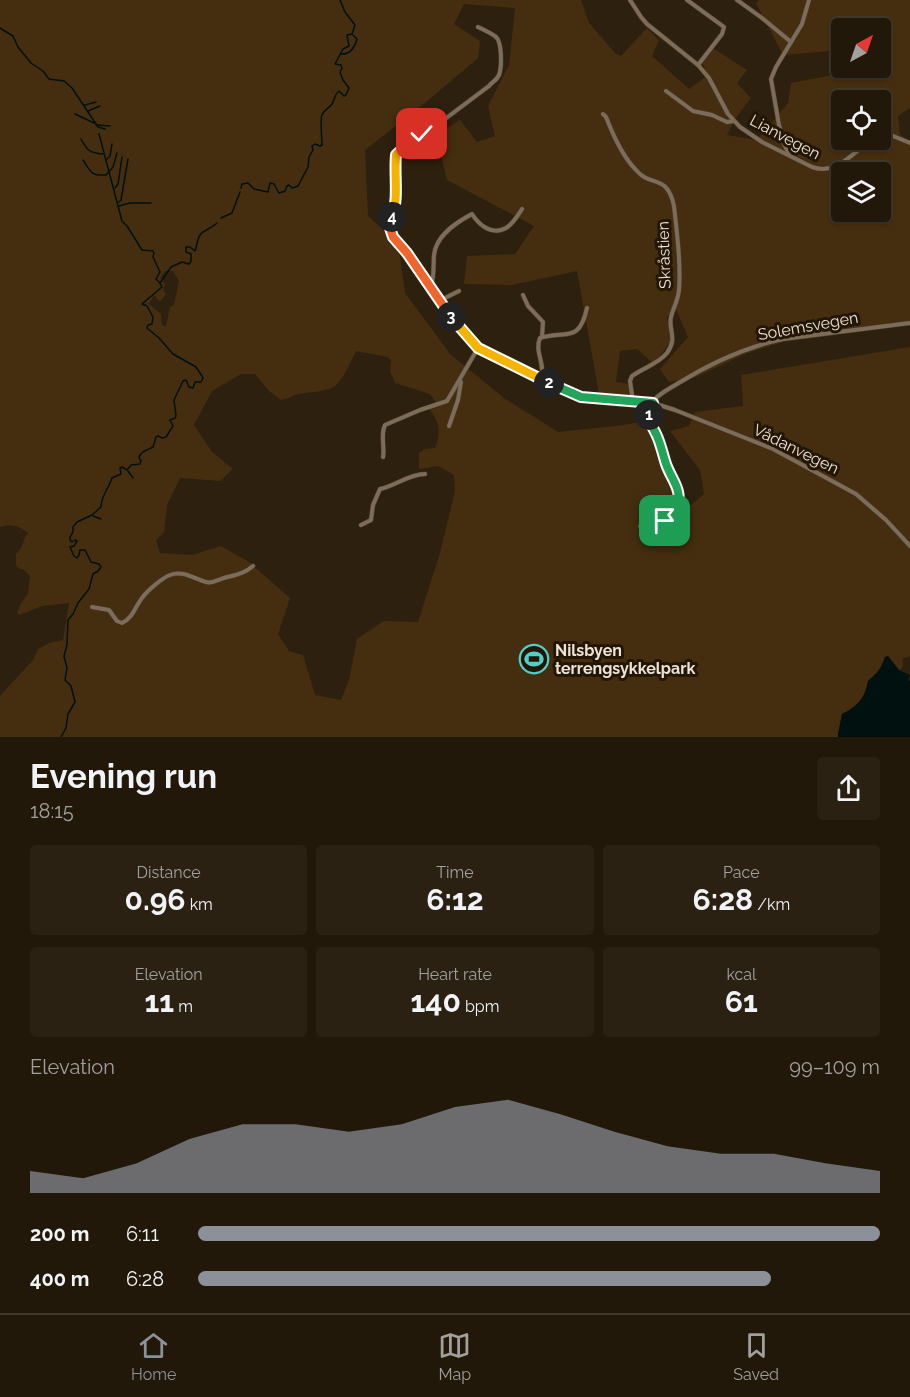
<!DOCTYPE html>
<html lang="en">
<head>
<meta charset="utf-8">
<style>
	:root { --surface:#22180a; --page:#2a2113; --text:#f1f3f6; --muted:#a2a09c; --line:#3f372b; --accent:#8c9099 }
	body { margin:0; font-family:Raleway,sans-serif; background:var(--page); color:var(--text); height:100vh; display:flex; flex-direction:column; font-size:22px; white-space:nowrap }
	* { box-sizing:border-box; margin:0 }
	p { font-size:20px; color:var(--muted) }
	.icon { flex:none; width:33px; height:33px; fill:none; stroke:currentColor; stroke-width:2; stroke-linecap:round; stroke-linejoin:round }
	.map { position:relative; height:737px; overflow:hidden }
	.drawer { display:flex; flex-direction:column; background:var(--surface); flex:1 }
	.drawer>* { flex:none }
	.needle { width:39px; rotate:40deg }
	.fabs { position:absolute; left:831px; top:18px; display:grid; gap:12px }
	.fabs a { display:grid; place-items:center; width:60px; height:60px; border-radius:6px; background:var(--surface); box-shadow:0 2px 4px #0004,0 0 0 2px var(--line); font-size:30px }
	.pin { position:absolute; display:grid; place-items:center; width:51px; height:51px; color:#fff; margin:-26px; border-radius:12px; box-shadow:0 3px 9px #0006 }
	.km { position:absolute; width:30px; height:30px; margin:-15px; border-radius:50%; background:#222; color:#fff; font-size:16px; line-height:30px; text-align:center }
	.round { display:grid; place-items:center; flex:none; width:63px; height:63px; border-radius:6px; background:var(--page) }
	.head { display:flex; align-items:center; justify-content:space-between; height:102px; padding:0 30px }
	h1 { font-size:33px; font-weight:700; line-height:45px }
	.stats { display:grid; grid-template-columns:repeat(3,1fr); gap:9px; height:102px; padding:6px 30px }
	.stats div { display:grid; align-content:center; border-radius:6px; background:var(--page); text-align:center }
	.stats b { font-size:30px; font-weight:700 }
	.stats small { font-size:16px; font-weight:400 }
	.stats p { font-size:16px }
	.chart { height:168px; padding:12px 30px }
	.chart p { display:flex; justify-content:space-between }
	.chart svg { width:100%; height:108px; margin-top:6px; fill:var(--accent); opacity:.7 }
	ul { padding:0 30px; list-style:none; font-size:20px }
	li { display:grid; grid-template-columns:96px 72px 1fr; align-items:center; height:45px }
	li i { height:15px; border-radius:8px; background:var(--accent) }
	.menu { display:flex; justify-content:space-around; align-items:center; height:84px; border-top:2px solid var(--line); background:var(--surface); font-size:16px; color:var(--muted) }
	.menu a { display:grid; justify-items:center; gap:3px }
	.menu .active { color:var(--accent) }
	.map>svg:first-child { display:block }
	.green { fill:#452e10; fill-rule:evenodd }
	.water { fill:#001110 }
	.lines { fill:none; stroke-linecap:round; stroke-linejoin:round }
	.stream { stroke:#001110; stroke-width:1.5 }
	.minor-casing { stroke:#493b2a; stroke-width:5 }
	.minor { stroke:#7d6c59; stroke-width:4 }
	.split-1-casing { stroke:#fff; stroke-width:12 }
	.split-2-casing { stroke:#fff; stroke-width:12 }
	.split-3-casing { stroke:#fff; stroke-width:12 }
	.split-4-casing { stroke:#fff; stroke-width:12 }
	.split-5-casing { stroke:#fff; stroke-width:12 }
	.split-1 { stroke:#22a559; stroke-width:8 }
	.split-2 { stroke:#22a559; stroke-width:8 }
	.split-3 { stroke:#f5b400; stroke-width:8 }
	.split-4 { stroke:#f0652b; stroke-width:8 }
	.split-5 { stroke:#f5b400; stroke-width:8 }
	.labels { text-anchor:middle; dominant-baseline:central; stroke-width:6; stroke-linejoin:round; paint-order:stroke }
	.street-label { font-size:16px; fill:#ece2d7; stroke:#241605 }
	.poi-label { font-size:16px; font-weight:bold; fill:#ece2d7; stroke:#241605; text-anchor:start }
</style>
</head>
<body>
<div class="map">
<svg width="910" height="737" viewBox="0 0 910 737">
	<rect width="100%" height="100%" fill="#2e200e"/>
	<path class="green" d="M0,0H581L589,23L616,54L621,56L647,28L659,40L652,56L689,89L708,75L702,63L714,49L747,70L737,83L751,98L735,119L727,135L757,140L788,103L791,83L844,73L847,68H880V28H842L841,51L840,50L783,55L756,3L759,0H910V108L898,116L900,135L910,141V325L782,342L745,354L696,377L669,382L660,369L688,337L676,309L667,317L671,341L654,364L637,349L620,351L616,382L630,384L631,399H600L577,271L512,285L464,284L467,256L515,254L534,226L447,180L436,135L460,120L477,142L495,136L488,106L509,65L515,8L464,4L454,24L480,41L478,58L425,103L365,150L368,216L398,243L405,293L451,355L504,398L558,432L624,425L644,421L662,456L669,483L690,506L704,494L700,470L670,431L689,426L695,412L743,406L741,375L910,347V656L902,659L903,666L901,669L899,670L888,656L885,657C880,671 877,672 868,681C865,698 858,706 842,714L838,734V737H0V696L33,660L38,649L49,643L63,640L69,603L42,606L19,615L17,613L21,603L28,594L30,576L23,569H20L16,565V554C23,549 22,540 28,533C19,526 11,523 0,527ZM842,100H880V140H842ZM842,172H880V212H842ZM165,271H173L179,281L174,305L170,307L166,327L162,325L161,314L149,304L154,295L158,300L161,301L166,294L163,290L165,285L160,278ZM356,351L388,357L391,360L390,371L395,383L430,394L436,402L430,410C440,423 441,433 435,448L425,449L419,453V469L438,466L454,475L455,491L440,553L418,622L384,621L357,639L349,680L341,700L315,695L303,655L289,651L278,634L290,598L249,562L221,546L192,555L160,553L156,540L164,532L167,505L180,478L220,481L233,469L212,452L194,425L212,391L241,374H255L269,391L281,400C289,399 292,395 299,394C310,392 323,392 333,387C342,383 351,361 356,351Z"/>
	<path class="water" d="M888,656L899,670L910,675L908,680L910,681V737H838V734L842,714C858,706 865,698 868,681C878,672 880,671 885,657Z"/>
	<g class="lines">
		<g class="stream">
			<polyline points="0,28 13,36 18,47 31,63 43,71 49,79 64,81 72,88 98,127 105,129"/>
			<path d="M341,54C350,55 355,47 357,39L353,35"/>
			<polyline points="85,105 96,102"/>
			<polyline points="88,111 100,106"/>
			<polyline points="75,114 94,123"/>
			<polyline points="96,125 110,126"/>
			<polyline points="99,134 122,221 127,226 142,250 153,251 154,253 153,257 160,272 156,279 160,283"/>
			<path d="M81,139C87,150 89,153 103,154"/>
			<path d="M83,160C91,172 91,176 106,175L113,167L117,153"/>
			<polyline points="106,160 110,156 112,144"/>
			<polyline points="115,188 118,184 122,157"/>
			<path d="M241,188L242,184L248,183L254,189L268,192L270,183L274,184L279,193L285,191L287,186L289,185L292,188L298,186L308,167L309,157L313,150L312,146L315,144L320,146L322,145C322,140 320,119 322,115C324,110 329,108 332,104C335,99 334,95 339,91L344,96L346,95L349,88L343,80L340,72L342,68L341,65L335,64L343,49L349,46L347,35L352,34L355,25L345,12L340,0"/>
			<polyline points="119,202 121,200 128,159"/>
			<polyline points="119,206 130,203 151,203"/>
			<polyline points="221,218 232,213 240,192"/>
			<polyline points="128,471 133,478"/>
			<polyline points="93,516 101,519"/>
			<path d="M61,737L66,728L68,714L75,702L71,686L65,680L67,668L64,656L67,645L68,620L73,614L78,603L89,589L93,574L98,571L101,567L99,564L91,562L85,550H80L79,555L77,558L74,556L70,547L74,546L77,541L75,540L72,542L70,540V537L73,532V527L77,522L92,515L101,507C101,496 109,488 112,478L121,474L120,468L122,467L127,470L131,465L140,464L141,461L139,458C140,451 148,450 153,447L156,437L158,436L162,438L166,437L173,426L170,420L175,418L176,416L174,400L183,381L186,380L189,387L193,388L195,382H201L203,378L202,376L196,367L173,354L159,338L147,328L148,325L152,324L153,317L147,306L142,304L162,287L160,283L171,267L182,262L189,264L191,261V254L186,252V247H190L195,251C197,246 197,240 200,235C202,231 212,228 217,223"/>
		</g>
		<g class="minor-casing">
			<g id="minor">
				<path d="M630,0L641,17L647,24L698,65L709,78L728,114L740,127L762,142L812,167C837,176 853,152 871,140"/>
				<polyline points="687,0 724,27 722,34 698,65"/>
				<polyline points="737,0 762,18 791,42"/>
				<path d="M478,27C484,30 491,33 496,37C502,42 502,67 499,75C497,80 492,82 489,86L441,122L424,131L415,142L397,153L395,158L396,198L395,209L390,222V228L391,235L408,255L439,301L456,323L476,346L484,351L574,395L589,399L653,403L675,410L773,449L856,494L886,520L910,546"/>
				<polyline points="666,91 693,111 712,115 727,122 734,121"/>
				<path d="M603,114L606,117C613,135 622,156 636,170C651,188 667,173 674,206C677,233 681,264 679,290C678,301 673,308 671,317C668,330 678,338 667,353C658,364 643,368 632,376L630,381L633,402"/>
				<polyline points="880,136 893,136 910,143"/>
				<polyline points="789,154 784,144 779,125 771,79 776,67 802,24 809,0"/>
				<path d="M430,288C435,277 433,266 434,255C436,235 457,222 472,214C479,225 492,236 506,228C513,224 518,215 522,209"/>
				<polyline points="523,295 528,306 543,322 542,337"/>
				<polyline points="439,301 459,291"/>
				<path d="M541,379C546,364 534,352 540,338C566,330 579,344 587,308"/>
				<polyline points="449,426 458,400 461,382"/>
				<path d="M383,457C385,447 380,435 385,425L420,410L447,401L478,348"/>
				<path d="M361,525L371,520L373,505L380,489C395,486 409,474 425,474"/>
				<path d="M640,526C641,526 646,522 648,522C656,518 667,525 674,517C688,500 673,481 667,465C663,455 661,444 656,434C654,429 649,424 649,418C648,411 652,402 657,397C663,392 670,388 677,384C709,364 746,347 783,339L910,323"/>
				<path d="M92,607L109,610L117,621L122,623C133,618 135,607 142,598C147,591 162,578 170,575C184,570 194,579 206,582C213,584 217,580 224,578C235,575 244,574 253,566"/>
			</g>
		</g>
		<use href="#minor" class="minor"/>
	</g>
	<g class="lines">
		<g class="split-1-casing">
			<path id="split-1" d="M649,415C649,423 654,429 657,436C661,445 663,455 666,464C672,481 683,489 677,509C675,516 673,520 665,521"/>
		</g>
		<g class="split-2-casing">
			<polyline id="split-2" points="549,383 581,397 653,403 649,415"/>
		</g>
		<g class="split-3-casing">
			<polyline id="split-3" points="451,317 478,348 549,383"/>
		</g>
		<g class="split-4-casing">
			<polyline id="split-4" points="392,217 390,228 393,237 407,253 451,317"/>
		</g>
		<g class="split-5-casing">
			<path id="split-5" d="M392,217C399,198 394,176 396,155C403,146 415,144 422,134"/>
		</g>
		<use href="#split-1" class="split-1"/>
		<use href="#split-2" class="split-2"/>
		<use href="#split-3" class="split-3"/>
		<use href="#split-4" class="split-4"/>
		<use href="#split-5" class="split-5"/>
	</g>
	<defs>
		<g id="stadium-ring" transform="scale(1.5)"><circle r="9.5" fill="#241605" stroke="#54cdc8" stroke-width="1.5"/><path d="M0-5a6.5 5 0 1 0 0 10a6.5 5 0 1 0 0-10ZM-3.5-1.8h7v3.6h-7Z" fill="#54cdc8"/></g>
	</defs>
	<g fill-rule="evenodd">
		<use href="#stadium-ring" x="534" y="659"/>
	</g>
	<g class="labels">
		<g class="street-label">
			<text transform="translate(785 137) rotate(28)">Lianvegen</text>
			<text transform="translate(664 255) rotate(-92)">Skråstien</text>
			<text transform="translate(808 326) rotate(-10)">Solemsvegen</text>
			<text transform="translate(796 449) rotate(26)">Vådanvegen</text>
		</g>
		<g class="poi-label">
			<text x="555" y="650">Nilsbyen<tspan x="555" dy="18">terrengsykkelpark</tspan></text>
		</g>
	</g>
</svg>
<div class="fabs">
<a><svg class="needle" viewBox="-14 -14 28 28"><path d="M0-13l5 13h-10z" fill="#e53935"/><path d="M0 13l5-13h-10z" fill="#a2a09c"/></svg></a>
<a><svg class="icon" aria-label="locate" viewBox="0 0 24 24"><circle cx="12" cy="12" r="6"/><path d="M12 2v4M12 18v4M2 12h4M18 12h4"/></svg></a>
<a><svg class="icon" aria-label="layers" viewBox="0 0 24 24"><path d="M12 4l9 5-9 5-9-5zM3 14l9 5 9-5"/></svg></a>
</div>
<div class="pin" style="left:665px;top:521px;background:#1e9e55"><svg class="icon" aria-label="arrive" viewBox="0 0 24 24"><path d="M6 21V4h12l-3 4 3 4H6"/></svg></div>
<div class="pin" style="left:422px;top:134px;background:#d93025"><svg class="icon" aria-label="check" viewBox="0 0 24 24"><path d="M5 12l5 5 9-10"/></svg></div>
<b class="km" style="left:649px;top:415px">1</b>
<b class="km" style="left:549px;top:383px">2</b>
<b class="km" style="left:451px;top:317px">3</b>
<b class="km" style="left:392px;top:217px">4</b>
</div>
<section class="drawer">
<div class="head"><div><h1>Evening run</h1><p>18:15</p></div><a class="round"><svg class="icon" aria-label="share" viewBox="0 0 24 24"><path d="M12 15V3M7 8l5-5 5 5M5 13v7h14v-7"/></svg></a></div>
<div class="stats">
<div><p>Distance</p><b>0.96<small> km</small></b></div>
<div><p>Time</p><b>6:12</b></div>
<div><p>Pace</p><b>6:28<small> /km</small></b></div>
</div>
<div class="stats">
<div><p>Elevation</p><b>11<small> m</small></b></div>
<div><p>Heart rate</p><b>140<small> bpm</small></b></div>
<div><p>kcal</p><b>61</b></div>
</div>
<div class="chart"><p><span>Elevation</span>99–109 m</p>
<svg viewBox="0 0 160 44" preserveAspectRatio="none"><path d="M0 44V35L10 38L20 32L30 22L40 16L50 16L60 19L70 16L80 9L90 6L100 12L110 19L120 25L130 28L140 28L150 32L160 35V44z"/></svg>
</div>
<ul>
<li><b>200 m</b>6:11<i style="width:100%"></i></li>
<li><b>400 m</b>6:28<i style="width:84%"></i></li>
</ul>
</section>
<nav class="menu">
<a class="active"><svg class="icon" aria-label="home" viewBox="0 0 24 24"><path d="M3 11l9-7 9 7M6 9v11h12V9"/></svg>Home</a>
<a><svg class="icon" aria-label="map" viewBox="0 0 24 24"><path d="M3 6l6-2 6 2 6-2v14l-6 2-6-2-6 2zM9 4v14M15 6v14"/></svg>Map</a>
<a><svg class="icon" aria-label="saved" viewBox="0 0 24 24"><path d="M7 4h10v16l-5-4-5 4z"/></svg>Saved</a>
</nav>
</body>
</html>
